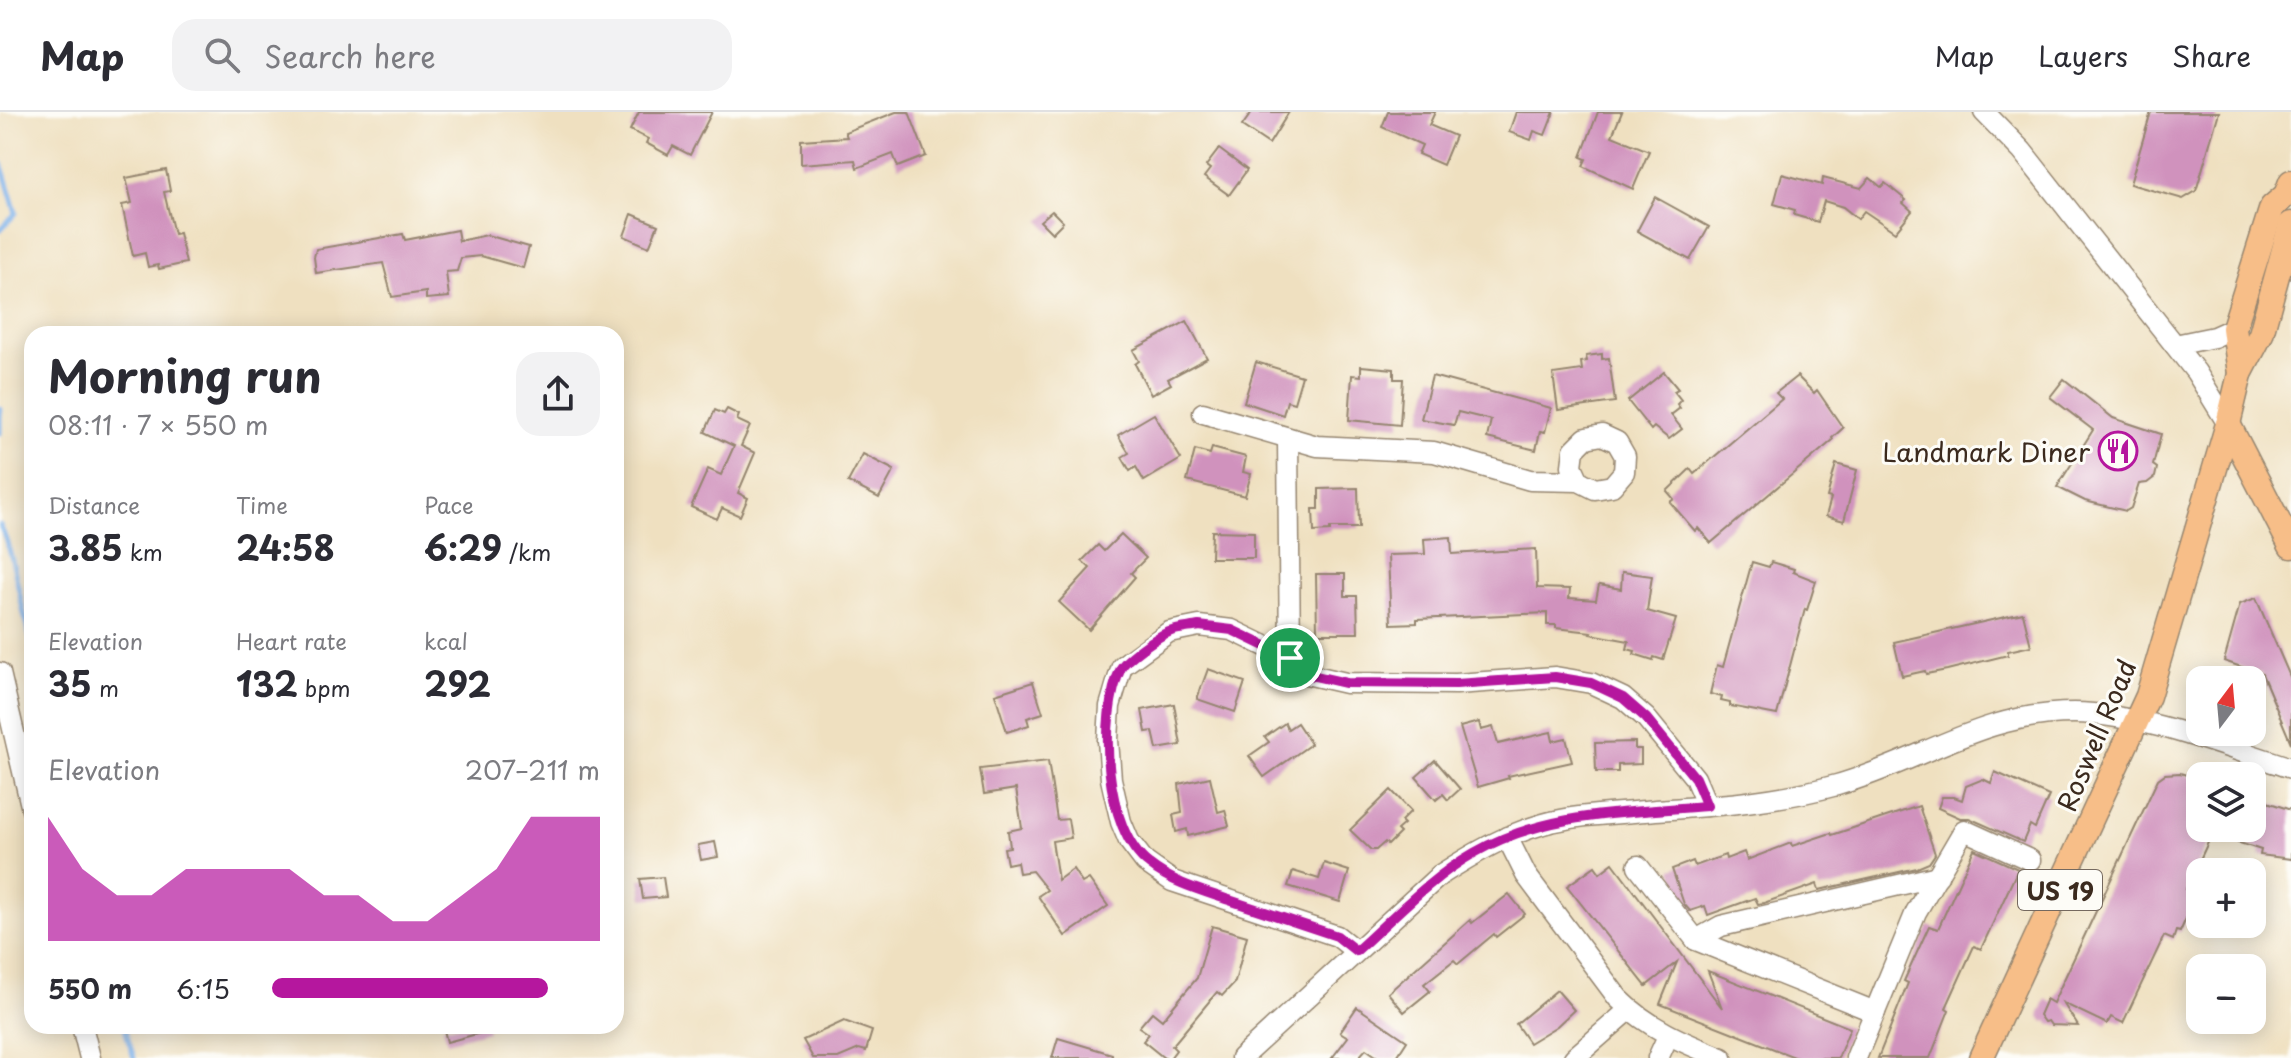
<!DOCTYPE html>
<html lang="en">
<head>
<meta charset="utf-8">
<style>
	:root { --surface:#fff; --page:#f2f2f3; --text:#2b2b33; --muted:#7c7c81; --line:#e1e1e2; --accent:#b5179e }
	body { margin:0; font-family:"Playpen Sans",sans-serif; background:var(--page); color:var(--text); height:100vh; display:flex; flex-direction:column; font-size:30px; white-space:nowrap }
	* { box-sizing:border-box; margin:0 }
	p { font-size:26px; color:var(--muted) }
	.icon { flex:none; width:44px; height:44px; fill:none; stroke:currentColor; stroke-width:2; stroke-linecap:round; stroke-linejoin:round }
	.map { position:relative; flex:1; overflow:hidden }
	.panel { position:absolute; left:24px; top:214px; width:600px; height:708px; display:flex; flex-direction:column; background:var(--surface); border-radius:24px; box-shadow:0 4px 20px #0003 }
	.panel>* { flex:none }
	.needle { width:52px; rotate:16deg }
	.controls { position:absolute; left:2186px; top:554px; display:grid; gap:16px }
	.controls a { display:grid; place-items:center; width:80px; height:80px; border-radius:16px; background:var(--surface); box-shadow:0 4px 20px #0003; font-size:40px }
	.pin { position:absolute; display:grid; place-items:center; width:68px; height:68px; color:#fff; margin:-34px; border:4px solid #fff; border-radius:50%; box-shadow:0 2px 8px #0007 }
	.round { display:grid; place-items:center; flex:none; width:84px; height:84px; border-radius:24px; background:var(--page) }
	.head { display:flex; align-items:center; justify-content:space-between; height:136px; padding:0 24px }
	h1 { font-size:44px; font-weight:700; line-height:60px }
	.metrics { display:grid; grid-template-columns:repeat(3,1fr); gap:12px; height:136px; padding:8px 24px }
	.metrics div { display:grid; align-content:center }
	.metrics b { font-size:34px; font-weight:700 }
	.metrics small { font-size:22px; font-weight:400 }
	.metrics p { font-size:22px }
	.chart { height:224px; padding:16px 24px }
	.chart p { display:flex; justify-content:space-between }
	.chart svg { width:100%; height:144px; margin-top:8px; fill:var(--accent); opacity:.7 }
	ul { padding:0 24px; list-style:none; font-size:26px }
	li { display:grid; grid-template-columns:128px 96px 1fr; align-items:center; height:60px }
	li i { height:20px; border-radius:10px; background:var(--accent) }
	header { display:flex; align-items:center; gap:48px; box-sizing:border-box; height:112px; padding:0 40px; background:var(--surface); border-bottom:2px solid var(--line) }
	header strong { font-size:38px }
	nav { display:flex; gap:44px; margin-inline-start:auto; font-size:28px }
	.search { width:560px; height:72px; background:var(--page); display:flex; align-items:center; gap:20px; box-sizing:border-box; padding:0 28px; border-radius:24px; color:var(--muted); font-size:30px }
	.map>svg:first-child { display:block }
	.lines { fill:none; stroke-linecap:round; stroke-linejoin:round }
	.stream { stroke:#7cb1ea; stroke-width:5 }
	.building { fill:#d092bd }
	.minor-casing { stroke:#95856f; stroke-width:23 }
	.major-casing { stroke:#95856f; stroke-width:27 }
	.minor { stroke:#fff; stroke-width:20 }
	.major { stroke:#f7be88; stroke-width:24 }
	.route-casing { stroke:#fff; stroke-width:16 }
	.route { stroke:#b5179e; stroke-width:10 }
	.labels { text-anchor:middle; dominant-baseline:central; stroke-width:6; stroke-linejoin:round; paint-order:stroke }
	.shield { fill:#fdfcf7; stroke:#75695f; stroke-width:2 }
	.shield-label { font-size:24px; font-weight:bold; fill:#3b2a1e }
	.poi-label { font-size:26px; fill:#3b2a1e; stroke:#fdfcf7; text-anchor:end }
	.street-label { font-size:26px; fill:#3b2a1e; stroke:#fdfcf7 }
</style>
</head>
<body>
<header>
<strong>Map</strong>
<div class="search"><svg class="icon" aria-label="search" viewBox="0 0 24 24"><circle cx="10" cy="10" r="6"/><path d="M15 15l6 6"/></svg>Search here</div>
<nav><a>Map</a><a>Layers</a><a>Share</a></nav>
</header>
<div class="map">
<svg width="2291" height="946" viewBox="0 0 2291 946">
	<rect width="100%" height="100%" fill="#fdfcf7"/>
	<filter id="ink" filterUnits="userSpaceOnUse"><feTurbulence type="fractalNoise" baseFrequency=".0125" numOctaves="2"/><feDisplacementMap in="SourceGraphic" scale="16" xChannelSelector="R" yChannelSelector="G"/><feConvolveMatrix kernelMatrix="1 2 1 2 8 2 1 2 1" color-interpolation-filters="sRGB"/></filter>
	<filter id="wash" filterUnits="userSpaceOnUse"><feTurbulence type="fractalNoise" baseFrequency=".006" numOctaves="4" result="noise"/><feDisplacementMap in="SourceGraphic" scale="32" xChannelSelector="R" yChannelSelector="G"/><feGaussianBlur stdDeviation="1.8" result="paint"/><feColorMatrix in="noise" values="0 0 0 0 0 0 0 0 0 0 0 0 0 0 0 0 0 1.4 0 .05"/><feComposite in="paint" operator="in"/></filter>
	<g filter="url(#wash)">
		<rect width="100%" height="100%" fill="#efe0c0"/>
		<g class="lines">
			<g class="stream">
				<polyline points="0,47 16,101 0,118"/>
				<polyline points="0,296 0,321"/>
				<path d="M0,413C17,450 19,493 32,531"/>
				<polyline points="124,914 134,946"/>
			</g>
		</g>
		<g id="blocks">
			<g class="building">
				<polygon points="639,0 712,0 690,43 673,34 668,43 646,31 648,27 630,18"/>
				<polygon points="896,0 909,0 926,44 898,55 893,42 857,56 855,48 801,52 801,28 847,25 845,20"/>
				<polygon points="1252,0 1289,0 1269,32 1242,14"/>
				<polygon points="1388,0 1435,0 1429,13 1455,24 1443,53 1418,42 1422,33 1382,15"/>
				<polygon points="1516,0 1554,0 1545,23 1534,19 1531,28 1509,20"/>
				<polygon points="1598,0 1622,0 1612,24 1649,39 1633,77 1583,54 1586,47 1581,45"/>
				<polygon points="2151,0 2219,0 2196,79 2183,87 2130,72"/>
				<polygon points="1219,37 1247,58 1229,83 1204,65 1210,57 1206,54"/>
				<polygon points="166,58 170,79 164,80 174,122 179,121 186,151 159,157 158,153 148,155 145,141 133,144 122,93 132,91 126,66"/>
				<polygon points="1782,62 1822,73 1823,66 1861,76 1870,66 1881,75 1885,71 1906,88 1903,91 1912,99 1895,120 1864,99 1858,107 1843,95 1824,89 1818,110 1794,103 1795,98 1774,92"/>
				<polygon points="1655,85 1709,115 1690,148 1637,119"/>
				<polygon points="1052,99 1063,110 1052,121 1040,109"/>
				<polygon points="632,102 658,113 649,135 624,124"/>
				<polygon points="457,118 459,129 487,123 529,135 523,156 481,144 461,146 457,159 446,160 449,185 426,187 426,180 392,185 383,151 316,161 314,145 316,137 403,122 405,128"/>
				<polygon points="1187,209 1207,246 1168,267 1171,272 1151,283 1135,252 1139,249 1133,238"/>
				<polygon points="1602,242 1602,247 1609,246 1615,290 1558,298 1553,262 1582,258 1581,250 1587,249 1586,244"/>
				<polygon points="1256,250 1302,264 1294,291 1287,289 1283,303 1244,290"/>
				<polygon points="1361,254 1394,257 1394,267 1403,267 1400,313 1349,308 1352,263 1361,264"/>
				<polygon points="1664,260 1678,277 1674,279 1681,288 1677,292 1680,296 1671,303 1682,317 1669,327 1654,315 1651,318 1628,289"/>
				<polygon points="1432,264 1551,296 1545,320 1540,319 1536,338 1487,326 1491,308 1458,300 1454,313 1421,307"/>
				<polygon points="1797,264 1814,281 1817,278 1843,316 1832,326 1833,328 1711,431 1698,416 1695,419 1670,390 1674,387 1667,379 1690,357 1694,362 1782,287 1776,281"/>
				<polygon points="2064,267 2113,306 2161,322 2153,353 2157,356 2155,365 2147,371 2139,372 2131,396 2126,399 2085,389 2057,375 2093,318 2050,285"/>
				<polygon points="727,297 739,303 737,308 750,314 741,334 755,341 738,381 748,386 740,404 722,396 717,407 691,395 708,357 721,363 734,334 705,320 715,298 724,302"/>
				<polygon points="1154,302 1181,347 1144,369 1136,355 1130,359 1122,345 1129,341 1118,323"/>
				<polygon points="1212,336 1246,345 1243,360 1251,362 1245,384 1187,369 1195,338 1210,342"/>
				<polygon points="863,342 894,358 879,386 848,370"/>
				<polygon points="1836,352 1857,358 1844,409 1826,404 1831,386 1827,385"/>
				<polygon points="1358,376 1359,416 1330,416 1330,419 1314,420 1313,397 1319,397 1319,377"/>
				<polygon points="1212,419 1254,420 1254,446 1211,446"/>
				<polygon points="1121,422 1146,446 1131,461 1135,465 1089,518 1059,490 1090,456 1082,449 1098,433 1104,439"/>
				<polygon points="1451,425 1452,442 1536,437 1537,476 1570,477 1569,486 1596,488 1599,473 1621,477 1622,460 1652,464 1647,499 1676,507 1663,548 1654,545 1653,548 1634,542 1635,539 1627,537 1629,529 1591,522 1592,520 1556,516 1556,513 1547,513 1547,501 1417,507 1417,511 1391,512 1388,443 1425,442 1424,427"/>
				<polygon points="1752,450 1769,455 1771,450 1794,457 1793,460 1816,469 1807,498 1805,497 1777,603 1730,594 1730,591 1721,589 1722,585 1710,582 1717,553 1723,555"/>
				<polygon points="1316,462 1345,462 1345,484 1357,484 1358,521 1317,521"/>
				<polygon points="2256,486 2291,567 2291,631 2262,562 2224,549 2240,492"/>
				<polygon points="2023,501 2031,534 2008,539 2008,543 1947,558 1926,562 1925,559 1902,564 1894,530"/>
				<polygon points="1208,557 1245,570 1235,600 1197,587"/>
				<polygon points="1033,570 1043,601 1027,606 1029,613 1007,620 995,582"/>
				<polygon points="1174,592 1181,633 1157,637 1153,619 1146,620 1142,598"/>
				<polygon points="1479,610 1481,618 1493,615 1498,632 1551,620 1553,629 1566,626 1572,650 1508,664 1509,666 1478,675 1460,615"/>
				<polygon points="1285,611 1288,617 1297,611 1311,632 1264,665 1249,644 1269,630 1265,625"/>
				<polygon points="1635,630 1635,637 1641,637 1641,652 1618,653 1618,660 1596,660 1595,631"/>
				<polygon points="1435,648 1460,677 1448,688 1443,682 1436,688 1416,665"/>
				<polygon points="1048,649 1057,708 1068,707 1071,726 1052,729 1058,768 1073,757 1082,771 1089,767 1108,794 1065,824 1038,784 1047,778 1032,759 1019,761 1017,750 1007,752 1004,736 1010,735 1008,719 1022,716 1016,677 984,682 980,657"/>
				<polygon points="1995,660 2049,684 2035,716 2030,713 2023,730 1969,706 1960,706 1938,696 1942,685 1954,685 1962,688 1966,674 1983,667 1991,671"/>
				<polygon points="2180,661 2200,667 2200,716 2252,716 2252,685 2291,698 2291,747 2260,743 2261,738 2212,722 2186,777 2197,782 2180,820 2176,819 2173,828 2164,824 2123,911 2111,905 2107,912 2063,891 2078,914 2051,913 2048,909 2044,910 2039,903 2046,887 2053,891 2158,667 2165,662"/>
				<polygon points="1210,665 1218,700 1225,698 1229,714 1188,724 1187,717 1176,720 1173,703 1182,701 1179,672"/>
				<polygon points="1391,678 1411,699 1401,709 1404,712 1397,718 1400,721 1388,733 1385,730 1376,738 1371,738 1350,718"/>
				<polygon points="1919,694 1935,742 1929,751 1917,756 1819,778 1817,772 1764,791 1758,792 1755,786 1708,803 1705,794 1690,799 1684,792 1672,757 1693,749 1695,754 1725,743 1726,747 1744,740 1747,748 1791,731 1792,734 1831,721 1832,723"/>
				<polygon points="715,730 718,745 701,748 698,733"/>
				<polygon points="1974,737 2018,757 1981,837 1974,834 1946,896 1949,898 1930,946 1878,946 1908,871 1904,869 1929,814 1938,817"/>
				<polygon points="1324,751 1349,759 1340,790 1288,774 1293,759 1319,767"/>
				<polygon points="1613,751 1722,896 1708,859 1850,916 1838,946 1797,946 1660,892 1677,850 1646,874 1567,774 1595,754 1600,761"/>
				<polygon points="663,765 666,785 643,787 640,767"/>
				<polygon points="1509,782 1525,802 1496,825 1494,822 1458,852 1454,848 1424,872 1430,879 1404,900 1388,881 1470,808 1472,811"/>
				<polygon points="1212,814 1247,824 1235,870 1222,884 1217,880 1172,934 1176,938 1170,946 1164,946 1143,929 1149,922 1139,915 1152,900 1162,908 1197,866"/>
				<polygon points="1557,878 1574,898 1557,914 1529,931 1516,912"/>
				<polygon points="1357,895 1407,929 1396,946 1379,946 1366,937 1358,946 1332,946 1348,925 1340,920"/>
				<polygon points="844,909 872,919 866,939 859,937 838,946 813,946 803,928"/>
				<polygon points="443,914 487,914 488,919 447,930"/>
				<polygon points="1058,926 1112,942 1112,946 1052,946"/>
			</g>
		</g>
	</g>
	<g filter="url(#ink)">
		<use href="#blocks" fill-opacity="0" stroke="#95856f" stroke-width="2"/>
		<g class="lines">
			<g class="minor-casing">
				<g id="minor">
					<polyline points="1984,0 2022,39 2196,260 2228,312"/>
					<polyline points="2175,233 2214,225 2234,216"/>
					<polyline points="1203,301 1317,334 1434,340 1530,368 1579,369 1595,377 1612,374 1624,360 1625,344 1617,330 1602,323 1586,326 1574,338 1572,354 1579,369"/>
					<polyline points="1288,326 1290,546"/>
					<polyline points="0,561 32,698"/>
					<path d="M1507,725L1526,763L1618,886C1648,916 1684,931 1722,946"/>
					<polyline points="1638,754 1696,828 1875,900"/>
					<polyline points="1696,828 1721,814 1938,764"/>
					<polyline points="1356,839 1337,824 1172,769 1145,750 1129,729 1121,710 1111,667 1108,628 1110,594 1122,554 1169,520 1199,514 1232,518 1290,546 1302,561 1346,571 1456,572 1555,565 1591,571 1623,586 1646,606 1695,666 1707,694"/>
					<polyline points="82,914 90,946"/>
					<path d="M1241,946L1440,763C1473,742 1505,723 1543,712C1576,703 1611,702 1645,699C1709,694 1775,690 1837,673C1922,649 1981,601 2074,601C2144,602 2224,635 2291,656"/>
					<polyline points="1574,946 1629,898"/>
					<polyline points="1658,946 1668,924"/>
					<polyline points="1856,946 1916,800 1964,718 2030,748"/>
				</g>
			</g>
			<g class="major-casing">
				<g id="major">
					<polyline points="2240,262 2234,216 2272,95 2286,83 2291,70"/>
					<polyline points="2228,312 2291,434"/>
					<polyline points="1981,946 2148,584 2228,312 2240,262 2261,222 2291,112"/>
				</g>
			</g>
			<use href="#minor" class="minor"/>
			<use href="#major" class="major"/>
		</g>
	</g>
	<g class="lines" filter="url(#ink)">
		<g class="route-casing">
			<path id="route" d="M1199,514L1232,518L1290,546L1302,561L1346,571L1456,572L1555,565L1591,571L1623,586L1646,606L1695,666L1707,694C1627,701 1545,700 1474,741C1430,766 1393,806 1356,839L1337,824C1302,812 1267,801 1232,789C1203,779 1174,772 1149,752C1104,718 1098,604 1121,556C1127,546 1158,524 1169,520C1178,516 1190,516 1199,514Z"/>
		</g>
		<use href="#route" class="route"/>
	</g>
	<defs>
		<g id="restaurant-ring" transform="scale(2)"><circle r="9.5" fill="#fdfcf7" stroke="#b5179e" stroke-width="1.5"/><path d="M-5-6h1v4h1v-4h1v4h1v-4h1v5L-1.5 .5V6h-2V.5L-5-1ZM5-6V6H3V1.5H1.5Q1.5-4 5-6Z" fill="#b5179e"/></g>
	</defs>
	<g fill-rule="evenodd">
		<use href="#restaurant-ring" x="2118" y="339"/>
	</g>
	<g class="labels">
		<rect class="shield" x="2018" y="758" width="84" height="40" rx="6"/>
		<g class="shield-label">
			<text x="2060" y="778">US 19</text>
		</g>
		<g class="poi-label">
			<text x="2090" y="339">Landmark Diner</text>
		</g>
		<g class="street-label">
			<text transform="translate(2096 623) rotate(-67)">Roswell Road</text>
		</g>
	</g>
</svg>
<div class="controls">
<a><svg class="needle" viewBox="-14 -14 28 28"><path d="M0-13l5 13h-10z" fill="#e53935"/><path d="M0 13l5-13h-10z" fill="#7c7c81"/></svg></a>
<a><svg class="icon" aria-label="layers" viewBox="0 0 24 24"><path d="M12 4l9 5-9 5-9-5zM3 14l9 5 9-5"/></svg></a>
<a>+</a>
<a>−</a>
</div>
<div class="pin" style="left:1290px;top:546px;background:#1e9e55"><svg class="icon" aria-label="arrive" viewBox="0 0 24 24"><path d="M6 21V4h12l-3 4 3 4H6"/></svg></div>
<section class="panel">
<div class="head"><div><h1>Morning run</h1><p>08:11 · 7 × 550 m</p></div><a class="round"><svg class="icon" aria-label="share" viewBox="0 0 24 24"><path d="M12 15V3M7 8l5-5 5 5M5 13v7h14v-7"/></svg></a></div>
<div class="metrics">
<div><p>Distance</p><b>3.85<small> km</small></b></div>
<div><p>Time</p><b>24:58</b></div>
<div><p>Pace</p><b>6:29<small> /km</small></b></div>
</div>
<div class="metrics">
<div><p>Elevation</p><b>35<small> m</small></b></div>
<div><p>Heart rate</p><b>132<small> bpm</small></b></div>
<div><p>kcal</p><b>292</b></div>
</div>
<div class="chart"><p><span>Elevation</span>207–211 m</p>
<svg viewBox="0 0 160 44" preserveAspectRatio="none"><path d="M0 44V6L10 22L20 30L30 30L40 22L50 22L60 22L70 22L80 30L90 30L100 38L110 38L120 30L130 22L140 6L150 6L160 6V44z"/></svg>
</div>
<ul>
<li><b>550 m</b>6:15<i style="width:84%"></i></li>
</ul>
</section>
</div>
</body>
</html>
